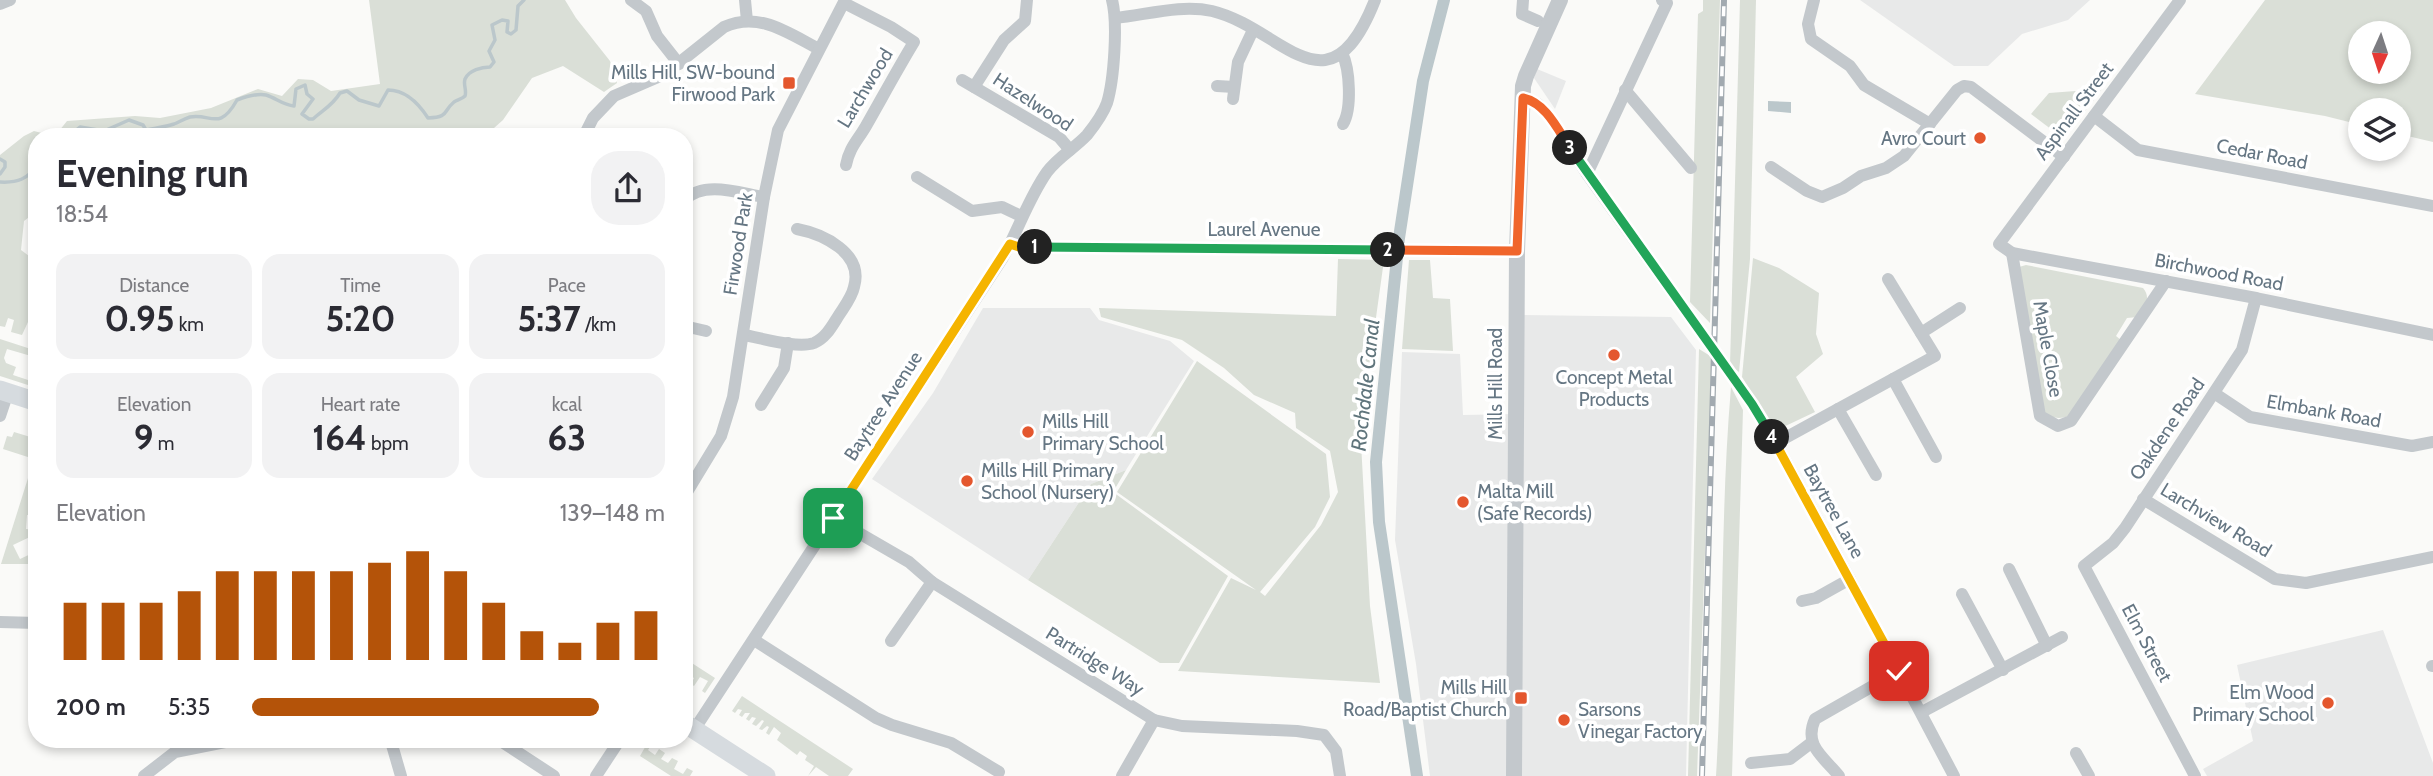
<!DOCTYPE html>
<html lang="en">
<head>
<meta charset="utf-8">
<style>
	:root { --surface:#fff; --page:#f2f2f3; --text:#2b2b33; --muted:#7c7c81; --accent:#b45309 }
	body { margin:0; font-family:Cabin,sans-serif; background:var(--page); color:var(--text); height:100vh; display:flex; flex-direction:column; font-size:26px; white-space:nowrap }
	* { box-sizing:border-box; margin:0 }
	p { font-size:23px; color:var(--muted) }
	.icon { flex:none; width:38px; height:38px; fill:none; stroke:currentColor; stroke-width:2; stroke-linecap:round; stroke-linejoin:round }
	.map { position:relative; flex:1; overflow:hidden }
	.drawer { position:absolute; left:28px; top:128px; width:665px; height:620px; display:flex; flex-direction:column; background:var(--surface); border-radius:28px; box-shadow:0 4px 10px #0003 }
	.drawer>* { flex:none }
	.needle { width:46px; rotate:183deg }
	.tools { position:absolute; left:2348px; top:21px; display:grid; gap:14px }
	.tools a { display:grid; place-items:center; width:63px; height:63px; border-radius:50%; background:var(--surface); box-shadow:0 4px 10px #0003; font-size:35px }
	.pin { position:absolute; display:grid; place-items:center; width:60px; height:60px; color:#fff; margin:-30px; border-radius:14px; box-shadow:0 4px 10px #0006 }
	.km { position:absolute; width:35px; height:35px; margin:-18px; border-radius:50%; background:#222; color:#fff; font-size:19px; line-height:35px; text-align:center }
	.round { display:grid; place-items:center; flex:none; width:74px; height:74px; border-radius:28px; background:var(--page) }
	.summary { display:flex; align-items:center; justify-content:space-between; height:119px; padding:0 28px }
	h1 { font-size:38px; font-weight:800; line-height:52px }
	.figures { display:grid; grid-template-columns:repeat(3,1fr); gap:10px; height:119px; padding:7px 28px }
	.figures div { display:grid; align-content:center; border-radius:18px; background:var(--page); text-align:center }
	.figures b { font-size:35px; font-weight:800 }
	.figures small { font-size:19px; font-weight:400 }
	.figures p { font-size:19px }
	.chart { height:196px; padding:14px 28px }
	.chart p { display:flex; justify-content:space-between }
	.chart svg { width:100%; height:126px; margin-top:7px; stroke:var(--accent); stroke-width:6 }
	ul { padding:0 28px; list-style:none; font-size:23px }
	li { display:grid; grid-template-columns:112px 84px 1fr; align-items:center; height:52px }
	li i { height:18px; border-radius:9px; background:var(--accent) }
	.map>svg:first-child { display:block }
	.built { fill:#e8e9e9 }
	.green { fill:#dadfd7; fill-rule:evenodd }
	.water { fill:#bbc7cb }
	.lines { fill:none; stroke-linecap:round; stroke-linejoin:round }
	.stream { stroke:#bbc7cb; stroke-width:3.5 }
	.canal { stroke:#bbc7cb; stroke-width:12 }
	.minor { stroke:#c3c8cc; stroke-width:12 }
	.tertiary { stroke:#c3c8cc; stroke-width:16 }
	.primary { stroke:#d6dbdf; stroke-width:19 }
	.rail-casing { stroke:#a2aab0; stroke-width:6 }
	.rail { stroke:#fff; stroke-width:3.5; stroke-dasharray:10; stroke-linecap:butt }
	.split-1-casing { stroke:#fff; stroke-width:14 }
	.split-2-casing { stroke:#fff; stroke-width:14 }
	.split-3-casing { stroke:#fff; stroke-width:14 }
	.split-4-casing { stroke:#fff; stroke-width:14 }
	.split-5-casing { stroke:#fff; stroke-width:14 }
	.split-1 { stroke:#f5b400; stroke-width:9 }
	.split-2 { stroke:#22a559; stroke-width:9 }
	.split-3 { stroke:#f0652b; stroke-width:9 }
	.split-4 { stroke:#22a559; stroke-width:9 }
	.split-5 { stroke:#f5b400; stroke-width:9 }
	.poi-dot { fill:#e4572e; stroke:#fff; stroke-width:2.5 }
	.labels { text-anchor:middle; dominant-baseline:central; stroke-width:7; stroke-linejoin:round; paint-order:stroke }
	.poi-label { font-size:19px; fill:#657683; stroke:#fff; text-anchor:end }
	.street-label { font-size:19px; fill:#657683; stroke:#fff }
	.water-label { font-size:21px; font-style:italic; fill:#60757c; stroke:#fff }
</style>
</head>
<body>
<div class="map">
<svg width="2433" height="776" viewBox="0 0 2433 776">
	<rect width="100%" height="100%" fill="#fafaf8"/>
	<g class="built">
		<polygon points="1860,0 2090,0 2068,20 2022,34 1988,66 1954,66"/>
		<polygon points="1537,69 1566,81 1555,109 1534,78"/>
		<polygon points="983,308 1090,308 1099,320 1170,341 1194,361 1126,470 1091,484 1028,580 872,479 933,393"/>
		<polygon points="1523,315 1671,317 1696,350 1686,776 1430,776 1416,664 1395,540 1402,352 1460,354 1463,415 1518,414"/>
		<polygon points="2383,630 2433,763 2433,776 2207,776 2203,769 2253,741 2237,665"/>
	</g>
	<g class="green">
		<polygon points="369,0 565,0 576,18 610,61 617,83 604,92 563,66 532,78 503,120 485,136 55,136 67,121 135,116 160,118 211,108 258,89 282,96 298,79 313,80 331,91 380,84"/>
		<polygon points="1703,0 1720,0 1710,323 1690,302 1698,14 1703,11"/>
		<polygon points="1740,0 1756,0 1750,259 1739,372 1730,365"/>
		<path d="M2265,0H2433V142L2399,134V110H2361V125L2325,116L2195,94ZM2399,33V72H2361V33Z"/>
		<polygon points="2102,89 2064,139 2031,114 2049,93"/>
		<polygon points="34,131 53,136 37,136 37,211 24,221 21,250 37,262 37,336 34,335 36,325 28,322 22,335 11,332 14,320 8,318 5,327 0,326 0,155 24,136"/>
		<polygon points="1753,258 1779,268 1819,293 1816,334 1823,354 1796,377 1815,412 1775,431 1742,377"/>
		<polygon points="1338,259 1384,260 1363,411 1361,443 1370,606 1380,683 1178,671 1231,578 1256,590 1117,492 1197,361 1326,454 1330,497 1315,527 1260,592 1265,596 1321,525 1338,492 1330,451 1296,428 1295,413 1254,395 1224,368 1182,340 1101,317 1099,308 1336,316"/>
		<polygon points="1409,260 1430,260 1433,298 1450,299 1453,351 1402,349"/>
		<path d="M2026,265L2143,288C2152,299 2144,307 2138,317L2127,318L2116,336L2121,340L2070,416C2059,419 2053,419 2044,412L2019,267Z"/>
		<path d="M0,339L37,351V377L34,387L0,376ZM7,349L31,356L29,363L33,364L28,380L13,375L16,367L6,363L4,358Z"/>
		<polygon points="1699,349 1712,357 1697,776 1688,776"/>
		<path d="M1731,387L1743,410L1732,776H1716C1724,646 1720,516 1731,387Z"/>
		<polygon points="14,432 37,439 37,470 30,470 30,479 37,480 35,497 30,497 29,502 37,504 37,511 30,511 30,515 27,515 26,529 37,530 37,545 32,536 13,545 20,559 37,551 37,564 1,564 34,459 3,449 7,436 12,437"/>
		<polygon points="1126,470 1113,492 1228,576 1179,663 1160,663 1028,580 1091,484"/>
		<polygon points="684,658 715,678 705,693 702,691 708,681 700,677 694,686 691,684 694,678 684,672"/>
		<polygon points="742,696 853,769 848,776 829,776 816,767 808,776 814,766 805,760 807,756 800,751 797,755 777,740 781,733 774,727 769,735 766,733 769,727 767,726 762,730 759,729 764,721 762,720 756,726 752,724 756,718 752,717 749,721 746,719 750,713 745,713 742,717 739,715 742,710 738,709 735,713 732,711"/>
		<polygon points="648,742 652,744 648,750 655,755 659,749 665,753 661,759 668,763 672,758 678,761 674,769 683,774 687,768 693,771 690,776 671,776 640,756"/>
	</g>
	<polygon class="water" points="1768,101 1791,102 1791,113 1768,111"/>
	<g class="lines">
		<g class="stream">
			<path d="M69,136L80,127L104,131L129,120L143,125L146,130C155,128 165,127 174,124C179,122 184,119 190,117C211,113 219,132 237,100C245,97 257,93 266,95C276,98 283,105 294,106L296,89L305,85L307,94L313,99L302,114L309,119H313C323,110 333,105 340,93L347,91L359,100L379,106L388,90C406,90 419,104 428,118C450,117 442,112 454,102C457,100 462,99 465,96C467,90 463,85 465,79C469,70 482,67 490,67L494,62L489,51L495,40L492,25L502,20L508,21L507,32L511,34L516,30L518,6L524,0"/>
			<polyline points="0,159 5,162 5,167 0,174"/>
			<path d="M0,182C17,183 29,179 37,164"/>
		</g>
		<polyline class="canal" points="1417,776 1379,522 1376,462 1399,238 1423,81 1444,0"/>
		<g class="minor">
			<polyline points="631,0 646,11 657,36 679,64"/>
			<polyline points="745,0 747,21"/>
			<polyline points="1523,0 1522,14 1538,21"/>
			<polyline points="1814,0 1808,24 1811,39 1850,66 1864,85 1930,124"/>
			<polyline points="2180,0 1999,244 2012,253 2256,298 2433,335"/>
			<path d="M844,3L891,27L914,42C897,70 882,98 866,126C858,140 849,148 846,165"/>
			<polyline points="0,4 10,0"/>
			<path d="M1115,18C1146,15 1181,4 1212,11C1283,28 1328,119 1375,0"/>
			<path d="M1342,53C1350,69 1352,109 1343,124"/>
			<polyline points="962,80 1059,137 1070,150"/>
			<polyline points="1217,86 1234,87"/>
			<polyline points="974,87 1004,40 1025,21 1027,0"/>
			<polyline points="1625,90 1691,168"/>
			<polyline points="1523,98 1538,104 1549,116 1587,174 1752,404 1776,443 1850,579 1954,776"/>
			<polyline points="1233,99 1238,62 1253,30"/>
			<polyline points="2094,116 2138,150 2433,206"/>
			<path d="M584,136L593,118L614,96L665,74L724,27C759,11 788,33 819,49"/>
			<polyline points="1771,167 1807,191 1822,197 1843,188 1861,176 1886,168 1904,156 1957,90 1964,86 1971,87 2064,157"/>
			<polyline points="1587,174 1667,3 1662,0"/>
			<polyline points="917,177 972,211 1002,207 1021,216"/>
			<path d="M684,200C705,180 739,193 764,197"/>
			<polyline points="1011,244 1019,247 1517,251"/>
			<polyline points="2012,253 2040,416 2058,426 2071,421 2166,281"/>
			<polyline points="684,326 706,331"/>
			<polyline points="1921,333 1960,308"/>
			<path d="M744,335C761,338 798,349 814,343C826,338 832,326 839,315C844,307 852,297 854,287C864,253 823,234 797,229"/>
			<polyline points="1893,379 1936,457"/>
			<polyline points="2214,393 2250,417 2412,446 2433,442"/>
			<polyline points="761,405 784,368 788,343"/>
			<polyline points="1838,409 1876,475"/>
			<polyline points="0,416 8,392"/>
			<polyline points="1776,443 1935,356 1888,279"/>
			<polyline points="684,497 721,436 733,397 764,197 778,130 845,0"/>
			<polyline points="2143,499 2275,579 2306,583 2433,557"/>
			<polyline points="833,518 909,562 932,582 1154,720 1182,726 1297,731 1324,735 1336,751 1340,776"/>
			<polyline points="2009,569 2047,646"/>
			<polyline points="1962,594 2003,670"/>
			<polyline points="1802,601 1816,598 1850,579"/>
			<polyline points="0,622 37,623"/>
			<polyline points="754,640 876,718 892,725 951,743 999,772"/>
			<polyline points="891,641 932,582"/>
			<polyline points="2432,666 2433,666"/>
			<polyline points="1922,712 2062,637"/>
			<path d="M694,730L1002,259C1018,231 1028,199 1047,172C1058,157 1075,148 1087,135C1095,125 1103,114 1107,103C1114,80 1118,23 1112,0"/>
			<polyline points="390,738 401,776"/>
			<polyline points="496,738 554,776"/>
			<polyline points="2076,753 2089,776"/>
			<polyline points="1751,763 1790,759 1811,743"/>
			<polyline points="144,776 175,752 245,738"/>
			<polyline points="596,776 621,738"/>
			<polyline points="1122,776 1154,720"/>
			<path d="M1839,776C1824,757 1803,746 1815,719L1899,671"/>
			<polyline points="2195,776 2084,566 2113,543 2125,528 2242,350 2256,298"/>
		</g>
		<polyline class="tertiary" points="1514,776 1517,251 1523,86 1526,76 1560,0"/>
		<g class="primary">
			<polyline points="0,390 37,402"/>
			<polyline points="684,723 766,776"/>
		</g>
		<g class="rail-casing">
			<polyline id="rail" points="1702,776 1724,0"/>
		</g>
		<use href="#rail" class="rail"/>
	</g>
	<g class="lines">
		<g class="split-1-casing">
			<polyline id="split-1" points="833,518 1010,244 1019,247 1035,247"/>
		</g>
		<g class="split-2-casing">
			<polyline id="split-2" points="1035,247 1388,250"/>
		</g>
		<g class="split-3-casing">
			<path id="split-3" d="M1388,250L1517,251L1523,98C1546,103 1558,130 1570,148"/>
		</g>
		<g class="split-4-casing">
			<polyline id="split-4" points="1570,148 1752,404 1772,437"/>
		</g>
		<g class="split-5-casing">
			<polyline id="split-5" points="1772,437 1899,671"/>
		</g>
		<use href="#split-1" class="split-1"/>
		<use href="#split-2" class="split-2"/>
		<use href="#split-3" class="split-3"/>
		<use href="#split-4" class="split-4"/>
		<use href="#split-5" class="split-5"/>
	</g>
	<g class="poi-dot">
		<rect x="782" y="76" width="14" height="14" rx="3.5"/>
		<circle cx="1980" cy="138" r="7"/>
		<circle cx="1614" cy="355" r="7"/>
		<circle cx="1028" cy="432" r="7"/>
		<circle cx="967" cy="481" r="7"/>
		<circle cx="1463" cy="502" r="7"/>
		<rect x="1514" y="691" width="14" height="14" rx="3.5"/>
		<circle cx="2328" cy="703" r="7"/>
		<circle cx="1564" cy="720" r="7"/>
	</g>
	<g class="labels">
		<g class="poi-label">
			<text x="775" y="72">Mills Hill, SW-bound<tspan x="775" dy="22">Firwood Park</tspan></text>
			<text x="1966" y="138">Avro Court</text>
			<text x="1614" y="377" text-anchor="middle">Concept Metal<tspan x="1614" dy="22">Products</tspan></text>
			<text x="1042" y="421" text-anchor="start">Mills Hill<tspan x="1042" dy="22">Primary School</tspan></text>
			<text x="981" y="470" text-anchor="start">Mills Hill Primary<tspan x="981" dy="22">School (Nursery)</tspan></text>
			<text x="1477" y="491" text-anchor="start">Malta Mill<tspan x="1477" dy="22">(Safe Records)</tspan></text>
			<text x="1507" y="687">Mills Hill<tspan x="1507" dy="22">Road/Baptist Church</tspan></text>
			<text x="2314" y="692">Elm Wood<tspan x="2314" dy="22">Primary School</tspan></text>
			<text x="1578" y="709" text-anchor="start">Sarsons<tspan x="1578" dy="22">Vinegar Factory</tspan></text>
		</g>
		<g class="street-label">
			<text transform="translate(865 88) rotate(-59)">Larchwood</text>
			<text transform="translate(1033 102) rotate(33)">Hazelwood</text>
			<text transform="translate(2074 111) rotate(-53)">Aspinall Street</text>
			<text transform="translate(2262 154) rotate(11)">Cedar Road</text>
			<text x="1264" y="229">Laurel Avenue</text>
			<text transform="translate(738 244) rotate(-81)">Firwood Park</text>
			<text transform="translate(2219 272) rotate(11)">Birchwood Road</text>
			<text transform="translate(2048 349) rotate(80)">Maple Close</text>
			<text transform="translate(1495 384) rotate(-90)">Mills Hill Road</text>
			<text transform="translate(883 406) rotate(-57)">Baytree Avenue</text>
			<text transform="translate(2324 411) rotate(10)">Elmbank Road</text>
			<text transform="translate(2167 429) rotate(-56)">Oakdene Road</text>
			<text transform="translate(1834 511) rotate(61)">Baytree Lane</text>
			<text transform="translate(2216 520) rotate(31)">Larchview Road</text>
			<text transform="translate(2147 643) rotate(62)">Elm Street</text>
			<text transform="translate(1095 661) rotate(32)">Partridge Way</text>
		</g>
		<g class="water-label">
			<text transform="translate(1365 385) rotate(-84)">Rochdale Canal</text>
		</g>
	</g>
</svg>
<div class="tools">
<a><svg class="needle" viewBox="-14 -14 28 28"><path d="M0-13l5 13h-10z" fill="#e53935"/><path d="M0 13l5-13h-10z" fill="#7c7c81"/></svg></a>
<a><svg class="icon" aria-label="layers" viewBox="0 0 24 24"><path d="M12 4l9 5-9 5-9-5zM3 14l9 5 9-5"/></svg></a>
</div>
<div class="pin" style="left:833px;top:518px;background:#1e9e55"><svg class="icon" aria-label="arrive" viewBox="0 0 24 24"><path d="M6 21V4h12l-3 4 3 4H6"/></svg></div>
<div class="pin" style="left:1899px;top:671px;background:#d93025"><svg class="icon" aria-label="check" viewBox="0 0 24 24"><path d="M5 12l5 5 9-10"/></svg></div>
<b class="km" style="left:1035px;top:247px">1</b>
<b class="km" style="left:1388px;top:250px">2</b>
<b class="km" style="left:1570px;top:148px">3</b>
<b class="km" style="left:1772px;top:437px">4</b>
<section class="drawer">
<div class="summary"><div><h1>Evening run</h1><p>18:54</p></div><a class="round"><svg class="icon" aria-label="share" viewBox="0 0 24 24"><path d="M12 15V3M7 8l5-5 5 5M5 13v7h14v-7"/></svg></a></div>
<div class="figures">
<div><p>Distance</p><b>0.95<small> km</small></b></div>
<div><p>Time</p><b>5:20</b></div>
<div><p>Pace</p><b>5:37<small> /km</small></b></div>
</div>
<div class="figures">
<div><p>Elevation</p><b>9<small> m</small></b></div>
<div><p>Heart rate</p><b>164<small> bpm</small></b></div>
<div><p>kcal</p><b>63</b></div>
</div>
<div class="chart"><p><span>Elevation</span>139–148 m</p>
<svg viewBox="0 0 160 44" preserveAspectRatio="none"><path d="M5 44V24M15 44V24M25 44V24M35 44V20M45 44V13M55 44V13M65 44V13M75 44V13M85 44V10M95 44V6M105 44V13M115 44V24M125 44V34M135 44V38M145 44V31M155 44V27"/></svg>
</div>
<ul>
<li><b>200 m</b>5:35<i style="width:84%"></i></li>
</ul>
</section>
</div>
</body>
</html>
